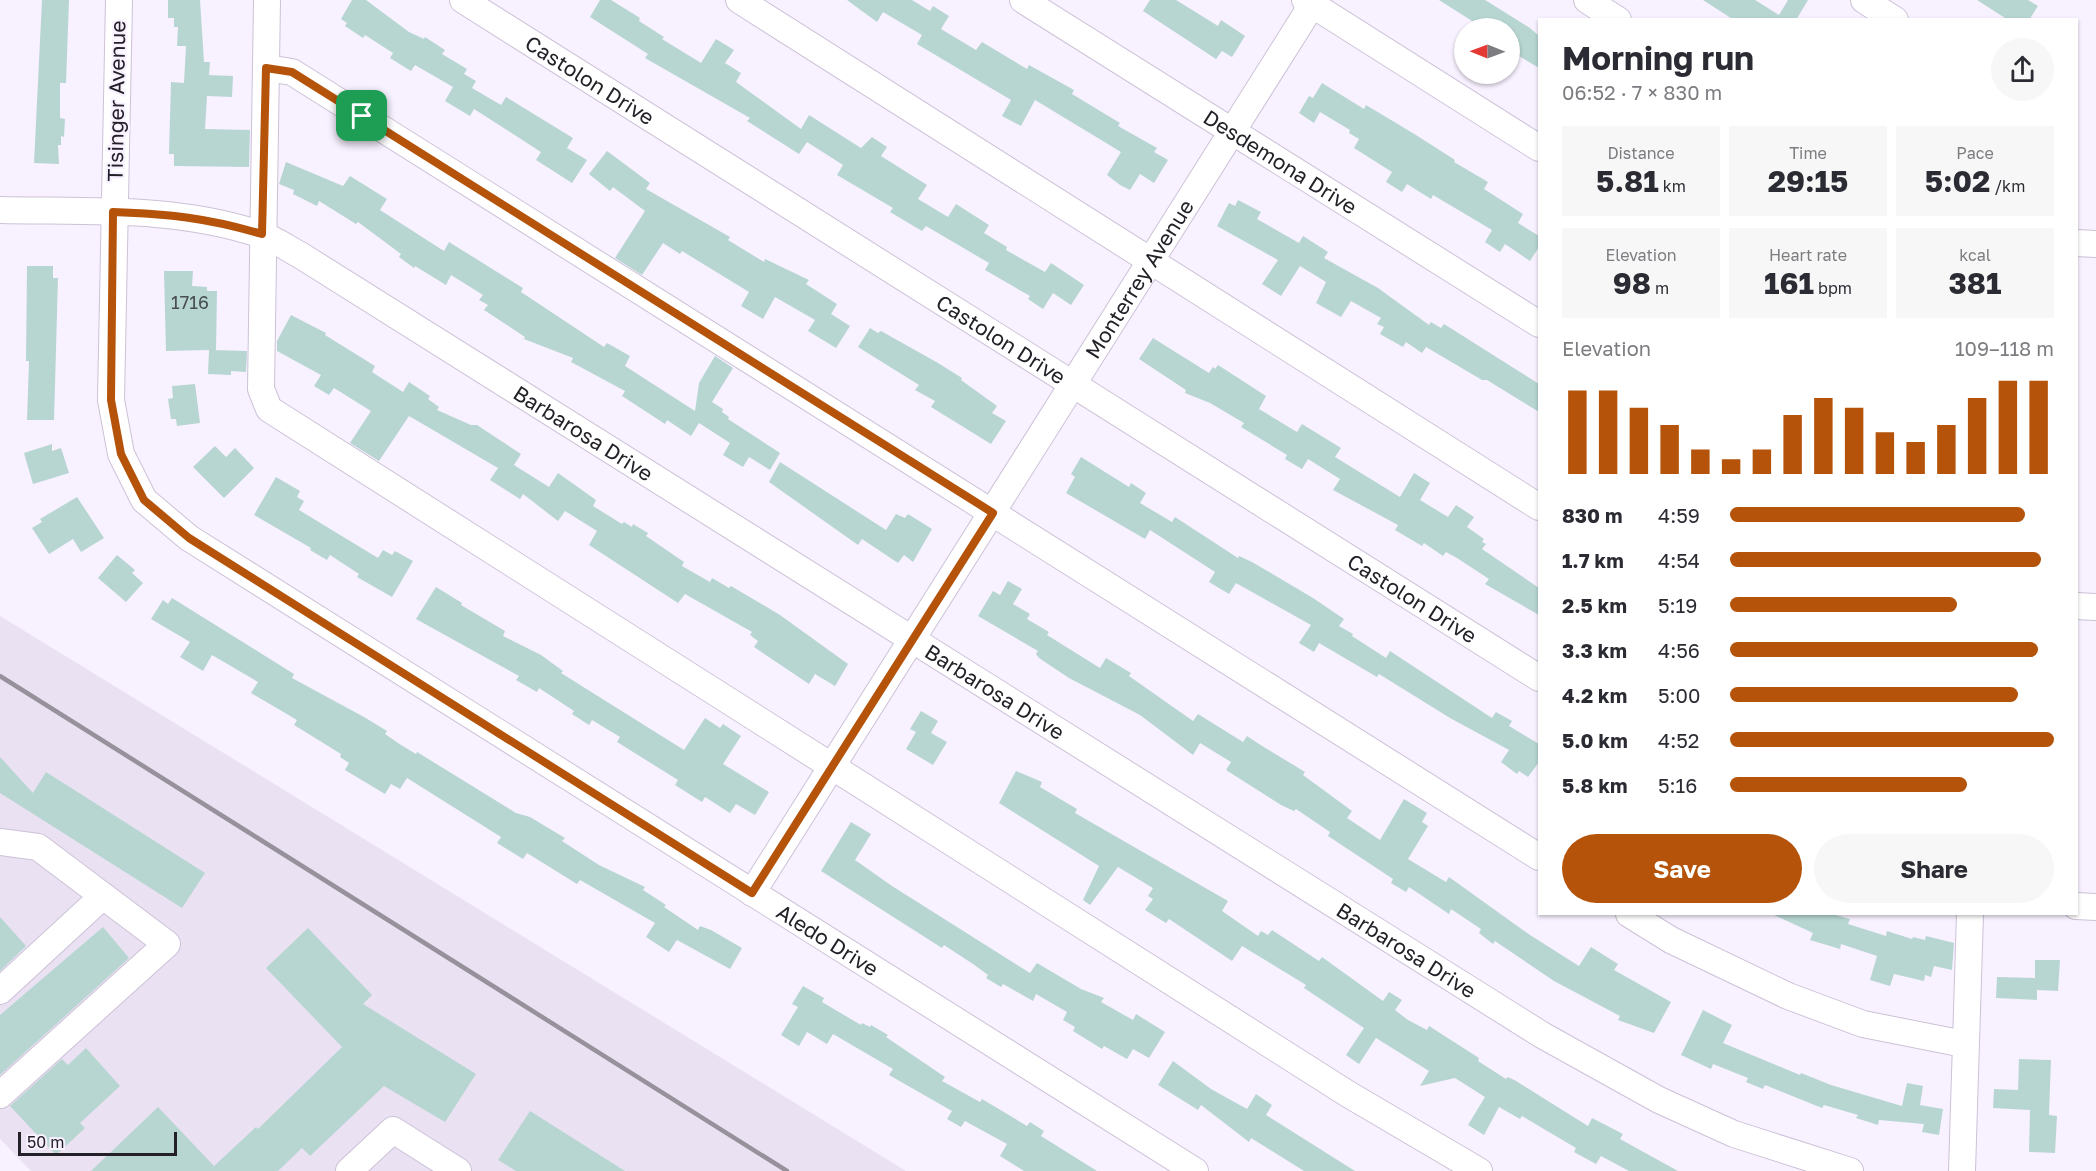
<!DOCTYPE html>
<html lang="en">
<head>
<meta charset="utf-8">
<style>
	:root { --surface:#fff; --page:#f7f7f7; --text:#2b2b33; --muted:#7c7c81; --accent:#b45309 }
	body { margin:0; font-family:"Golos Text",sans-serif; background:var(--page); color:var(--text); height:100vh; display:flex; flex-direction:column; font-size:22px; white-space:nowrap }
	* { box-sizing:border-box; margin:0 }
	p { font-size:20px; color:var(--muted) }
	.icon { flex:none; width:33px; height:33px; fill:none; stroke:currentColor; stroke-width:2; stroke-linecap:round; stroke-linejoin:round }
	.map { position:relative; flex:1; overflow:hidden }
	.panel { position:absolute; left:1538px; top:18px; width:540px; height:897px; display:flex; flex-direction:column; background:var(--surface); border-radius:0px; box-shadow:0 2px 4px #0004 }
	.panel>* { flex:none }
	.needle { width:39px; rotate:271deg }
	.tools { position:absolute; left:1454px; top:18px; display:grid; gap:12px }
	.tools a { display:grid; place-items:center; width:66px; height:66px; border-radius:50%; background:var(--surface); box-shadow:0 2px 4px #0004; font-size:30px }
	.scale { position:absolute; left:18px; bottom:15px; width:159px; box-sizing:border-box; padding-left:6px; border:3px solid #242028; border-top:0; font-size:16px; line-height:21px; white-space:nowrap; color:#242028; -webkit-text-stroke:4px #f8f1ff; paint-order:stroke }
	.pin { position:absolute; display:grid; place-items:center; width:51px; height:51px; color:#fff; margin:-26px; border-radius:12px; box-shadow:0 3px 9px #0006 }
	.round { display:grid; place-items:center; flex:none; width:63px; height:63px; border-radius:32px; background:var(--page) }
	.head { display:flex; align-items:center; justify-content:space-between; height:102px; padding:0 24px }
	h1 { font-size:33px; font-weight:700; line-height:45px }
	.figures { display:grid; grid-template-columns:repeat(3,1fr); gap:9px; height:102px; padding:6px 24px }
	.figures div { display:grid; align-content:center; border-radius:0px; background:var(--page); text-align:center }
	.figures b { font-size:30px; font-weight:700 }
	.figures small { font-size:16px; font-weight:400 }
	.figures p { font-size:16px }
	.chart { height:168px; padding:12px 24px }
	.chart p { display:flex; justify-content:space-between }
	.chart svg { width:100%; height:108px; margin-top:6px; stroke:var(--accent); stroke-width:6 }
	.cta { display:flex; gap:12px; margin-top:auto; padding:12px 24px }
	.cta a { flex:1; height:69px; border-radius:36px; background:var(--accent); color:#fff; font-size:24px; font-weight:700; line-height:69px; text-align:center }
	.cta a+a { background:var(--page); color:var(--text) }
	ul { padding:0 24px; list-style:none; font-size:20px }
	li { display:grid; grid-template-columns:96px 72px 1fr; align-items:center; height:45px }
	li i { height:15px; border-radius:8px; background:var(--accent) }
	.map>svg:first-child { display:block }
	.built { fill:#eae1f3 }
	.building { fill:#b7d6d2 }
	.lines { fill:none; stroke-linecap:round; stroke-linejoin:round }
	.minor-casing { stroke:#cdc1d7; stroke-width:28 }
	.minor { stroke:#fff; stroke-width:26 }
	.rail { stroke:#97919c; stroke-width:4.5 }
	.route-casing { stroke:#fff; stroke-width:12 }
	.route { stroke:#b45309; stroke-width:8 }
	.labels { text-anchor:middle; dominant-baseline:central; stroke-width:4.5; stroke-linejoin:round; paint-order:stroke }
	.number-label { font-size:18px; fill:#494e52 }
	.street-label { font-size:21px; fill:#242028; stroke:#f8f1ff }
</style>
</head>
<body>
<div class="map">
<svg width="2096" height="1171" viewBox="0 0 2096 1171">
	<rect width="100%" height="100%" fill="#f8f1ff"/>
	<polygon class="built" points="0,616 906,1171 31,1171 0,1139"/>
	<g class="building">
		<polygon points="42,0 69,0 66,83 60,83 60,118 65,119 64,137 61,136 61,145 58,145 59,164 34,163"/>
		<polygon points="168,0 200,0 204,62 210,62 209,75 233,76 232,97 207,96 205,129 250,130 249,167 174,166 174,154 169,154 171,82 184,83 186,46 177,46 178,27 174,27 174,18 168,18"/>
		<polygon points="352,0 366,0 409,32 424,39 425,37 445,50 442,54 467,69 464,74 476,81 472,88 501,105 506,97 573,138 567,148 587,160 572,183 536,160 541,152 474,109 470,116 445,101 453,87 415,65 411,71 390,58 393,53 365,35 363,38 345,26 347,23 341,19"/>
		<polygon points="600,0 611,0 640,18 639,21 664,37 662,39 701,63 716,39 734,50 725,63 741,73 736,82 801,129 809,115 861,148 872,137 887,147 881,156 927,185 918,199 948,217 956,204 989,225 984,233 1007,247 1006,250 1045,272 1051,263 1084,285 1071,305 1053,293 1043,309 1028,299 1030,296 985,270 989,263 926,226 922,231 890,212 893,208 837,175 843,165 807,142 799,154 747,121 750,118 645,58 648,54 590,17"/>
		<polygon points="847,0 912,0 930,11 933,6 949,16 941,29 976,50 982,42 1027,69 1029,65 1074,90 1072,94 1120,123 1118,126 1157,148 1154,152 1168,160 1154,183 1140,174 1130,190 1120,185 1107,175 1121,152 1035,100 1021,126 1002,116 1011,100 917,44 922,35 883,12 877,22"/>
		<polygon points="1150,0 1176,0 1218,26 1221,20 1245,36 1232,57 1222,51 1216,59 1143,11"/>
		<polygon points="1439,0 1485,0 1530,28 1539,36 1539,68 1509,50 1509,28 1483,28"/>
		<polygon points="1703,0 1755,0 1779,15 1788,0 1808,0 1796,20 1734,20"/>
		<polygon points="1977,0 2028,0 2038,6 2029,20 2008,20"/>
		<polygon points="1322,83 1364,109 1366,105 1416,135 1455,160 1454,162 1488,182 1484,189 1523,214 1518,223 1539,236 1539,247 1530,261 1505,244 1500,252 1485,242 1492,230 1433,195 1431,199 1407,184 1402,192 1386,182 1392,172 1354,148 1359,139 1349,133 1350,130 1320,112 1314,123 1299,113 1309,96 1313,98"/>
		<polygon points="607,151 650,183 646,189 730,237 728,240 764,262 765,259 809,280 806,284 837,304 831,314 850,326 836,348 808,331 815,320 775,297 763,319 741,306 749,292 682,251 680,254 663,243 642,275 615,258 645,211 613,187 610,191 589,174"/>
		<polygon points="286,162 343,186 350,176 387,199 380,210 444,251 449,242 523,288 521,292 604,347 607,343 630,356 625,366 695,411 699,383 715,356 733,368 712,402 723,409 722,412 729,417 728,419 780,453 770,470 749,457 743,467 723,455 730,443 699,423 691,436 667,420 665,424 622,396 625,391 571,362 573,358 524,339 525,337 484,310 488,305 479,300 483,295 451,275 446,285 415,266 414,268 399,257 401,254 358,222 356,224 319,201 317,206 293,194 294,190 279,184"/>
		<polygon points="1238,200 1261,212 1257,219 1299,243 1303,236 1328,252 1324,258 1378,288 1429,325 1431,322 1441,328 1444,324 1539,384 1539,412 1487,380 1482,380 1426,347 1422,353 1406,342 1403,347 1380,334 1384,327 1377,324 1381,318 1351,301 1341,317 1316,303 1326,282 1300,266 1281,296 1262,284 1278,260 1217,226 1229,203 1235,206"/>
		<polygon points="27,266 53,266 53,278 58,278 54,420 27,420 29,361 26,361"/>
		<polygon points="164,271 193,271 192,286 207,287 207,291 217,291 216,350 212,350 247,351 246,372 231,371 231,375 208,374 209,350 166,351"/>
		<polygon points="291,315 326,333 325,335 375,366 372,372 403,392 409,382 430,396 428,399 439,407 437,410 471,425 477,425 521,454 514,465 549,487 558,473 596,500 593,506 622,524 624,522 632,527 633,524 648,533 646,536 684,562 682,566 710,582 712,578 729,588 731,586 780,615 848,664 835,686 815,674 809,684 754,647 758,641 750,635 752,632 685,594 678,603 589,545 597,531 565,511 558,521 523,494 520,499 490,480 498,468 409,416 379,461 350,443 371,411 334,388 329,395 314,386 321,375 277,351 277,341"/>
		<polygon points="870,328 878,333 881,331 938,363 962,378 961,380 997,406 992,413 1006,421 991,444 931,407 935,401 915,390 919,385 858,347"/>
		<polygon points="1153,338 1209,373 1213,367 1215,369 1218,365 1266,396 1259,409 1297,432 1302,424 1341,448 1335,457 1400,497 1414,473 1430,483 1420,500 1448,517 1456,505 1474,517 1467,527 1484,539 1482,542 1486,544 1482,549 1539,588 1539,615 1485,584 1489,579 1457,558 1446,552 1443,556 1424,543 1422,546 1395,530 1398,525 1333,490 1340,479 1308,459 1302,469 1285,459 1287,455 1241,427 1244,423 1210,403 1185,393 1186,390 1139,359"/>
		<polygon points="195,384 200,423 177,426 176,419 171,419 168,399 173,398 172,386"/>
		<polygon points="52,444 52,451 61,448 69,473 33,484 24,453"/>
		<polygon points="215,446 226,457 235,448 254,468 224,498 193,467"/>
		<polygon points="1081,457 1129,487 1131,483 1146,493 1140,503 1172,522 1175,517 1238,558 1239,556 1252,562 1313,598 1344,619 1339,626 1353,634 1352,636 1386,658 1390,651 1492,718 1496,712 1512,721 1509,726 1539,744 1539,762 1528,777 1519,771 1517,774 1501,762 1509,750 1450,718 1379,674 1377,677 1319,643 1314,652 1299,643 1311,625 1236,583 1229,594 1209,582 1215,572 1150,530 1145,539 1066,493 1075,477 1071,474"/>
		<polygon points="780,462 886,530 896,514 905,518 908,514 932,529 913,562 904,555 898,563 862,539 858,545 769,482"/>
		<polygon points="276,477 300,491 297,497 304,501 299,510 378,558 383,550 392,555 395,551 413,561 392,597 357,577 359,574 330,555 327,560 310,550 311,548 254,515"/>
		<polygon points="77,497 104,538 81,552 73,539 49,554 32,528 42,522 40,519"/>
		<polygon points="117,555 135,570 132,573 143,583 126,602 98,578"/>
		<polygon points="1008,581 1022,589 1013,604 1030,614 1027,619 1049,632 1047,635 1100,668 1106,658 1131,673 1129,676 1193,721 1198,714 1243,742 1247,736 1259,744 1305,772 1303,775 1352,811 1347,818 1380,840 1404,799 1427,813 1422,822 1428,826 1408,859 1446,882 1449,877 1530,935 1579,966 1591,947 1618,964 1614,970 1671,1002 1654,1033 1618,1020 1620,1016 1554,981 1495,941 1493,944 1479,933 1481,929 1451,909 1449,914 1409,887 1406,892 1391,883 1393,879 1328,836 1330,832 1296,809 1294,811 1281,805 1226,770 1231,762 1200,743 1193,755 1140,715 1069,678 1039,658 1036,654 1038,651 978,616 993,591 1000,595"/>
		<polygon points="436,587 462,603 461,605 505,631 503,636 541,655 563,671 561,673 684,750 705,718 720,728 723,724 741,736 723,764 769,792 755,815 736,804 730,813 705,797 702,802 675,785 678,780 617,742 620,737 592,720 589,725 572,714 574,711 539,688 537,692 516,680 519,676 416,619"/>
		<polygon points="172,598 294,674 292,678 364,717 387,731 385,734 401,745 416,754 417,752 516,813 530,817 565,838 562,841 599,865 645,887 643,890 666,905 664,907 698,930 700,926 711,930 742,948 730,969 677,940 669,952 646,937 655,923 580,880 577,884 527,853 523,859 497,843 501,837 407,778 400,789 391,784 385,794 345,770 349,763 340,757 341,754 294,725 297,720 251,693 258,682 212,655 203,671 180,657 190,642 151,619 163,600 168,604"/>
		<polygon points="921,711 938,721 931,733 947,742 933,765 906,749 916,732 910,729"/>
		<polygon points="0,757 33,793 46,772 205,873 182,908 0,793"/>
		<polygon points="1016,771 1042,782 1040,787 1077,809 1075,813 1228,901 1222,911 1258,936 1261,931 1268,935 1272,930 1319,961 1322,957 1383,1001 1389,992 1402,1000 1395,1010 1408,1020 1427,1030 1429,1026 1479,1058 1478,1061 1506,1079 1508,1077 1516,1081 1588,1126 1592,1118 1623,1134 1620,1139 1678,1171 1629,1171 1601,1156 1596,1164 1574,1152 1576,1148 1522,1116 1520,1119 1499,1107 1484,1135 1468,1125 1485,1097 1455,1078 1420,1086 1429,1071 1376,1038 1359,1064 1346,1055 1364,1028 1304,988 1306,985 1242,946 1232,961 1169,919 1166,923 1145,910 1153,899 1148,896 1153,888 1118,867 1090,905 1083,900 1099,866 999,803"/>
		<polygon points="851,822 871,834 855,860 892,886 1030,973 1037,963 1081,989 1104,998 1101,1002 1133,1020 1136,1014 1165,1032 1149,1058 1133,1049 1127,1059 1104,1046 1102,1049 1073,1031 1075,1027 1063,1020 1067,1012 1036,994 1033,1001 1003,984 1001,987 986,978 988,975 973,964 944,945 942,948 821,871"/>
		<polygon points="1772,914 1832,914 1850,919 1848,924 1886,936 1887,931 1912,939 1913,937 1925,940 1926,936 1954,943 1952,970 1934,966 1931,977 1925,975 1924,981 1894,974 1890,986 1870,980 1877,956 1841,944 1840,949 1810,940 1813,933"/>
		<polygon points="0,917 26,946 0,971"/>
		<polygon points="103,927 129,958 0,1075 0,1015"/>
		<polygon points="308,928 372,995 363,1004 476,1074 445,1122 384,1086 310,1156 302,1148 278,1171 91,1171 158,1107 214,1166 256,1127 258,1129 342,1047 266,968"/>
		<polygon points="2035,960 2060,960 2058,991 2037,990 2037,1000 1996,998 1997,977 2035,978"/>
		<polygon points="803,986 824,998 822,1002 861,1025 862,1023 870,1027 871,1025 888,1035 886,1037 945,1077 942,1081 980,1102 982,1099 1027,1126 1030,1122 1044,1131 1041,1136 1097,1171 1024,1171 1000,1156 1007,1144 965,1121 961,1127 947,1119 952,1111 889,1075 893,1069 833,1034 827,1044 807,1032 799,1046 781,1035 798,1007 792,1004"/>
		<polygon points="1703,1010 1732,1025 1723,1043 1800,1075 1801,1073 1831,1085 1902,1106 1907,1083 1923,1086 1920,1105 1943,1109 1939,1135 1922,1132 1924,1124 1879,1120 1878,1125 1856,1118 1858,1115 1824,1105 1822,1108 1765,1085 1763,1089 1746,1082 1748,1078 1713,1064 1711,1069 1681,1055"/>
		<polygon points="86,1048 120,1086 80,1123 85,1128 56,1155 10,1106 62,1059 68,1065"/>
		<polygon points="2019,1059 2051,1060 2049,1115 2057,1116 2055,1153 2029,1152 2030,1110 1993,1108 1994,1089 2018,1090"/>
		<polygon points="1173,1061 1211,1089 1247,1109 1256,1094 1272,1105 1266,1115 1355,1171 1304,1171 1251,1138 1249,1142 1201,1105 1198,1110 1158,1085"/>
		<polygon points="530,1111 625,1171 516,1171 498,1160"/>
	</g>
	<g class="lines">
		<g class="minor-casing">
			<g id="minor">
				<path id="s1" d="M119,0L111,400L121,454L144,500L189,538L1195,1171"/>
				<polyline points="267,0 261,389 269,409 1348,1094 1479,1171"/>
				<path id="s2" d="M463,0L1539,678"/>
				<polyline points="739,0 1539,507"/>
				<path id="s3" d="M1023,0L1539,324"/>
				<polyline points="1305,0 1539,148"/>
				<polyline points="1587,0 1618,20"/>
				<polyline points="1864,0 1895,20"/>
				<polyline points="266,68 292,72 1539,857"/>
				<path id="s4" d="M0,210C86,212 176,206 259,234C273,238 287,248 300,255L1542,1035L1659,1100L1734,1134L1850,1171"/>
				<polyline points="2076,243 2096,244"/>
				<polyline points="2076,606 2096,607"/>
				<polyline points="0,842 38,847 167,944 0,1095"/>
				<path id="s5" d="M752,893L1315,0"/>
				<polyline points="2076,906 2096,907"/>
				<polyline points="1629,914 1671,940 1788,996 1863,1024 1964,1044"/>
				<polyline points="0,991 103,896"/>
				<polyline points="349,1171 393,1130 458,1171"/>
				<polyline points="1962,1171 1970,914"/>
			</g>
		</g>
		<use href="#minor" class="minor"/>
		<polyline class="rail" points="0,676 787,1171"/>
	</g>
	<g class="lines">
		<g class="route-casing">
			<path id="route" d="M266,68L292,72L993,513L752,893L189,538L144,500L121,454L111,400L113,212C170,214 207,218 262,234Z"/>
		</g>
		<use href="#route" class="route"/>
	</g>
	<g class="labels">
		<g class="number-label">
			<text x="190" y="302">1716</text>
		</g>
		<g class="street-label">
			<text stroke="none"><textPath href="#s2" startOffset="150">Castolon Drive</textPath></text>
			<text transform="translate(116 101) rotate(-89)">Tisinger Avenue</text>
			<text stroke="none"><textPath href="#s3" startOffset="304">Desdemona Drive</textPath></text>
			<text stroke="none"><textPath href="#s5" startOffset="726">Monterrey Avenue</textPath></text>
			<text stroke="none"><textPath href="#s2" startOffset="636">Castolon Drive</textPath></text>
			<text stroke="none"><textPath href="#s4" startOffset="642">Barbarosa Drive</textPath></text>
			<text stroke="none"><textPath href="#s2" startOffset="1122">Castolon Drive</textPath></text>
			<text stroke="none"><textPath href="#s4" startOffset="1128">Barbarosa Drive</textPath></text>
			<text stroke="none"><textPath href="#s1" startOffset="1320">Aledo Drive</textPath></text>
			<text stroke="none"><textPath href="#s4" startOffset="1614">Barbarosa Drive</textPath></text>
		</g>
	</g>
</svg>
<div class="tools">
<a><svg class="needle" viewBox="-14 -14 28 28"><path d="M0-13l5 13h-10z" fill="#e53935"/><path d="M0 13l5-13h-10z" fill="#7c7c81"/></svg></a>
</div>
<div class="scale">50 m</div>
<div class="pin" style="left:362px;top:116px;background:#1e9e55"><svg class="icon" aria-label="arrive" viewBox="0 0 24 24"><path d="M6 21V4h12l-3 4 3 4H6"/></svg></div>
<section class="panel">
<div class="head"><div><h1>Morning run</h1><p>06:52 · 7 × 830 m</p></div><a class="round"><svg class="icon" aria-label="share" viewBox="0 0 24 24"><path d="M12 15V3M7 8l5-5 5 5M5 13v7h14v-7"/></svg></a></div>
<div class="figures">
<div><p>Distance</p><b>5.81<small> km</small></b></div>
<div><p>Time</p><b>29:15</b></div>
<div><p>Pace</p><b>5:02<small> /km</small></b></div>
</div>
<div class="figures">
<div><p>Elevation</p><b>98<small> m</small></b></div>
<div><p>Heart rate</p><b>161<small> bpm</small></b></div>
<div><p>kcal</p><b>381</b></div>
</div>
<div class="chart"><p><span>Elevation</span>109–118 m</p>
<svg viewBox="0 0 160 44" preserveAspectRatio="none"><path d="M5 44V10M15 44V10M25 44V17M35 44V24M45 44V34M55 44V38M65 44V34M75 44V20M85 44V13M95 44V17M105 44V27M115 44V31M125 44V24M135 44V13M145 44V6M155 44V6"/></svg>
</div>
<ul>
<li><b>830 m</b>4:59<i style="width:91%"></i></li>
<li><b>1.7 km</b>4:54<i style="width:96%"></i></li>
<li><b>2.5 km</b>5:19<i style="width:70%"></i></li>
<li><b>3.3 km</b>4:56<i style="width:95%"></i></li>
<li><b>4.2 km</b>5:00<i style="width:89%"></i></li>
<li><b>5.0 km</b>4:52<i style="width:100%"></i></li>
<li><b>5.8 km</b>5:16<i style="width:73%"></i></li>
</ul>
<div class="cta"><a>Save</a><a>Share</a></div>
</section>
</div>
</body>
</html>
